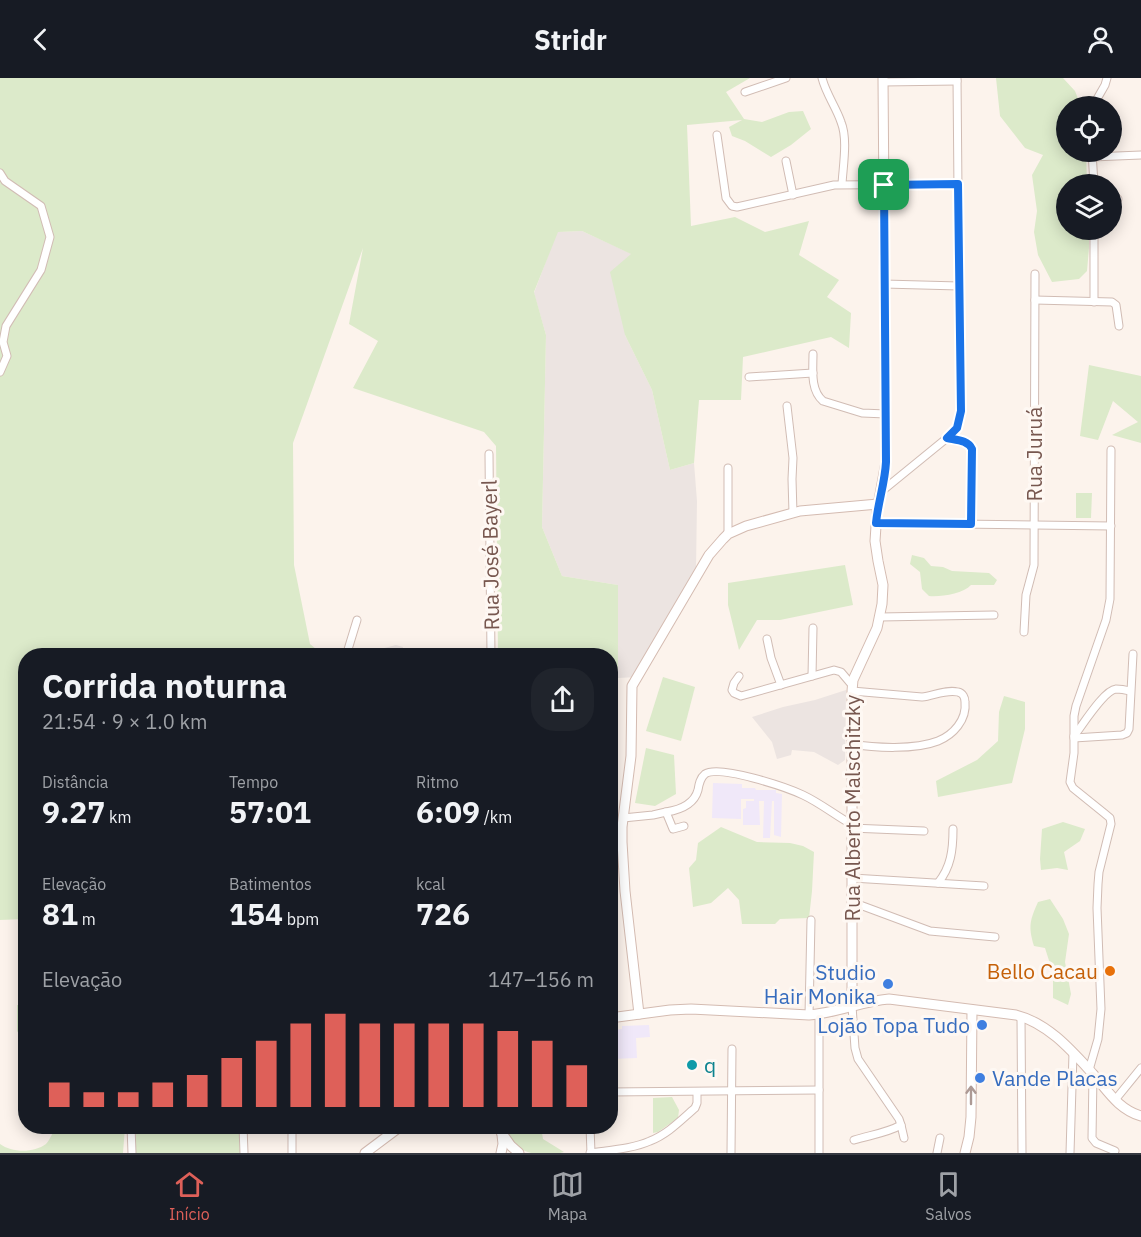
<!DOCTYPE html>
<html lang="pt">
<head>
<meta charset="utf-8">
<style>
	:root { --surface:#171b24; --page:#20242c; --text:#f1f3f6; --muted:#9ea1a6; --line:#363941; --accent:#de6059 }
	body { margin:0; font-family:"IBM Plex Sans",sans-serif; background:var(--page); color:var(--text); height:100vh; display:flex; flex-direction:column; font-size:22px; white-space:nowrap }
	* { box-sizing:border-box; margin:0 }
	p { font-size:20px; color:var(--muted) }
	.icon { flex:none; width:33px; height:33px; fill:none; stroke:currentColor; stroke-width:2; stroke-linecap:round; stroke-linejoin:round }
	.map { position:relative; flex:1; overflow:hidden }
	.details { position:absolute; left:18px; top:570px; width:600px; height:486px; display:flex; flex-direction:column; background:var(--surface); border-radius:24px; box-shadow:0 3px 15px #0003 }
	.details>* { flex:none }
	.tools { position:absolute; left:1056px; top:18px; display:grid; gap:12px }
	.tools a { display:grid; place-items:center; width:66px; height:66px; border-radius:50%; background:var(--surface); box-shadow:0 3px 15px #0003; font-size:30px }
	.pin { position:absolute; display:grid; place-items:center; width:51px; height:51px; color:#fff; margin:-26px; border-radius:12px; box-shadow:0 3px 9px #0006 }
	.round { display:grid; place-items:center; flex:none; width:63px; height:63px; border-radius:24px; background:var(--page) }
	.summary { display:flex; align-items:center; justify-content:space-between; height:102px; padding:0 24px }
	h1 { font-size:33px; font-weight:700; line-height:45px }
	.metrics { display:grid; grid-template-columns:repeat(3,1fr); gap:9px; height:102px; padding:6px 24px }
	.metrics div { display:grid; align-content:center }
	.metrics b { font-size:30px; font-weight:700 }
	.metrics small { font-size:16px; font-weight:400 }
	.metrics p { font-size:16px }
	.chart { height:168px; padding:12px 24px }
	.chart p { display:flex; justify-content:space-between }
	.chart svg { width:100%; height:108px; margin-top:6px; stroke:var(--accent); stroke-width:6 }
	header { display:flex; justify-content:space-between; align-items:center; height:78px; padding:0 24px; background:var(--surface); font-size:27px; font-weight:700 }
	.menu { display:flex; justify-content:space-around; align-items:center; height:84px; border-top:2px solid var(--line); background:var(--surface); font-size:16px; color:var(--muted) }
	.menu a { display:grid; justify-items:center; gap:3px }
	.menu .active { color:var(--accent) }
	.map>svg:first-child { display:block }
	.industrial { fill:#ece4e1 }
	.education { fill:#f0e8f9 }
	.green { fill:#dceaca }
	.lines { fill:none; stroke-linecap:round; stroke-linejoin:round }
	.street-casing { stroke:#d1bcb4; stroke-width:9 }
	.secondary-casing { stroke:#d4bbb1; stroke-width:11 }
	.street { stroke:#fff; stroke-width:7 }
	.secondary { stroke:#fff; stroke-width:9 }
	.oneway { stroke:#ad9a95 }
	.route-casing { stroke:#fff; stroke-width:12 }
	.route { stroke:#1a73e8; stroke-width:8 }
	.food-dot { fill:#e8710a; stroke:#fef8f3; stroke-width:2 }
	.shop-dot { fill:#3f7fe0; stroke:#fef8f3; stroke-width:2 }
	.culture-dot { fill:#0f9aa8; stroke:#fef8f3; stroke-width:2 }
	.labels { text-anchor:middle; dominant-baseline:central; stroke-width:6; stroke-linejoin:round; paint-order:stroke }
	.street-label { font-size:21px; fill:#77574f; stroke:#fef8f3 }
	.food-label { font-size:21px; fill:#c56008; stroke:#fef8f3; text-anchor:end }
	.shop-label { font-size:21px; fill:#366cbe; stroke:#fef8f3; text-anchor:end }
	.culture-label { font-size:21px; fill:#0d838f; stroke:#fef8f3; text-anchor:start }
</style>
</head>
<body>
<header><svg class="icon" aria-label="back" viewBox="0 0 24 24"><path d="M15 5l-7 7 7 7"/></svg>Stridr<svg class="icon" aria-label="person" viewBox="0 0 24 24"><circle cx="12" cy="8" r="4"/><path d="M4 21q1-7 8-7t8 7"/></svg></header>
<div class="map">
<svg width="1141" height="1075" viewBox="0 0 1141 1075">
	<rect width="100%" height="100%" fill="#fcf3ec"/>
	<g class="industrial">
		<polygon points="582,153 632,176 625,257 652,312 670,392 694,385 697,423 696,492 637,599 618,600 618,507 562,498 542,449 546,257 534,215 557,154"/>
		<polygon points="396,567 403,569 402,577 357,577"/>
		<polygon points="846,612 845,682 838,687 814,674 792,672 791,677 777,681 772,664 752,639 783,629 815,622"/>
	</g>
	<g class="education">
		<polygon points="713,705 742,706 742,710 755,710 756,712 776,712 776,715 782,716 781,759 774,757 774,723 772,723 770,760 763,760 764,723 759,723 760,747 743,747 743,731 746,730 746,723 754,723 754,721 741,721 741,741 712,740"/>
		<polygon points="649,947 650,959 636,960 637,980 611,981 611,952 622,951 622,948"/>
	</g>
	<g class="green">
		<polygon points="0,0 750,0 726,14 744,41 762,44 789,34 803,33 811,51 791,67 771,79 745,63 732,58 729,49 742,42 687,47 691,148 735,139 765,154 809,143 799,177 839,202 827,219 851,235 849,270 831,259 743,279 741,322 699,322 694,385 670,392 652,312 625,257 610,194 631,176 582,153 558,154 534,214 546,257 542,449 562,498 618,507 618,706 611,708 610,578 498,577 496,368 484,354 353,310 378,263 349,246 363,170 293,365 294,487 310,566 323,577 26,578 25,841 0,842"/>
		<polygon points="996,0 1063,0 1075,13 1081,28 1066,28 1066,74 1086,74 1087,106 1066,106 1066,152 1089,152 1089,170 1087,193 1079,201 1052,204 1038,177 1034,154 1037,133 1032,97 1043,77 1025,70 1000,38"/>
		<polygon points="1089,287 1141,298 1141,365 1112,357 1138,344 1113,323 1098,362 1080,358"/>
		<polygon points="1076,415 1092,415 1091,440 1076,440"/>
		<path d="M912,477L924,480L931,488L943,489L952,493L989,495L997,502L994,507H971C963,516 941,519 929,518L922,511L920,494L910,486Z"/>
		<polygon points="845,487 853,527 780,542 757,542 739,572 728,527 728,505"/>
		<polygon points="663,599 695,609 681,663 646,653"/>
		<polygon points="1004,618 1025,624 1025,651 1012,705 938,719 936,703 977,682 998,663 999,634"/>
		<polygon points="646,670 674,677 676,716 655,728 635,725"/>
		<polygon points="1063,744 1085,751 1080,763 1064,774 1068,792 1057,790 1041,792 1040,781 1042,751"/>
		<polygon points="721,749 757,764 790,765 803,768 814,774 812,813 809,840 780,841 775,846 742,846 739,822 728,810 711,825 693,829 689,790 696,782 698,765"/>
		<path d="M1050,821L1063,841L1069,856L1065,884L1071,916L1068,927L1053,920V895L1045,870L1034,868C1028,848 1030,842 1038,824Z"/>
		<polygon points="17,927 25,927 25,965 17,953"/>
		<polygon points="672,1019 679,1032 678,1040 658,1054 653,1055 653,1020"/>
		<path d="M57,1048L125,1049L123,1075H0V1066C12,1075 34,1075 46,1066C50,1062 53,1053 57,1048Z"/>
		<polygon points="136,1049 239,1049 240,1075 136,1075"/>
		<path d="M504,1049H541L543,1061L564,1074L560,1075C551,1075 540,1075 531,1075C519,1073 507,1059 504,1049Z"/>
	</g>
	<g class="lines">
		<g class="street-casing">
			<g id="street">
				<path d="M822,0C826,16 836,29 841,44C848,61 843,88 842,106"/>
				<polyline points="883,4 957,3"/>
				<polyline points="745,14 786,0"/>
				<polyline points="1093,28 1105,7 1107,0"/>
				<polyline points="717,57 726,120 732,128 737,129 834,107 958,106"/>
				<polyline points="1092,74 1094,106"/>
				<polyline points="1092,79 1141,77"/>
				<polyline points="786,83 793,117"/>
				<polyline points="0,95 5,103 41,128 50,159 41,192 6,248 3,264 7,278 0,294"/>
				<polyline points="1112,121 1118,121"/>
				<polyline points="884,206 959,208"/>
				<polyline points="1035,222 1112,224 1116,227 1119,248"/>
				<polyline points="1094,224 1094,152"/>
				<path d="M813,276C813,291 810,312 823,323L862,335L886,336"/>
				<polyline points="749,299 813,295"/>
				<polyline points="787,328 793,380 792,401 793,435"/>
				<path d="M947,360C957,362 967,362 972,371L971,446"/>
				<polyline points="489,376 491,578"/>
				<polyline points="728,390 728,456"/>
				<polyline points="882,413 947,360 957,350 960,340 957,0"/>
				<polyline points="876,445 1111,448"/>
				<polyline points="880,539 994,537"/>
				<polyline points="1024,554 1026,517 1034,487 1035,196"/>
				<polyline points="767,561 771,580 781,607"/>
				<polyline points="346,578 357,542"/>
				<polyline points="739,598 734,605 732,612 734,615 741,618 834,592 841,594 852,607"/>
				<polyline points="812,598 813,550"/>
				<path d="M1074,658C1082,648 1104,612 1116,611C1120,611 1126,612 1130,613"/>
				<polyline points="1074,660 1122,657 1127,655 1129,651 1133,576"/>
				<path d="M851,666C875,670 915,672 938,663C953,657 967,642 965,624C965,620 963,615 958,614C946,611 933,618 922,619L852,613"/>
				<path d="M666,734C679,732 694,727 698,712C699,706 700,700 705,696C719,686 788,710 803,717C820,725 835,737 851,746"/>
				<polyline points="623,740 653,737 666,734 673,751 684,748"/>
				<polyline points="610,750 622,749"/>
				<polyline points="851,750 924,753"/>
				<polyline points="852,800 984,808"/>
				<path d="M938,805C951,789 953,772 953,751"/>
				<polyline points="852,824 930,853 995,859"/>
				<polyline points="852,928 855,970 858,981 899,1041 901,1047 904,1060"/>
				<polyline points="809,937 811,842"/>
				<polyline points="1021,939 1022,1075"/>
				<polyline points="1089,992 1098,961 1101,931 1097,830 1098,806 1099,794 1111,746 1110,740 1104,735 1073,710 1070,704 1074,675 1074,638 1076,628 1106,542 1110,521 1111,372"/>
				<polyline points="1093,996 1092,1060 1096,1065 1115,1073"/>
				<polyline points="610,1014 819,1012"/>
				<polyline points="1115,1022 1141,990"/>
				<polyline points="131,1048 132,1075"/>
				<polyline points="243,1048 244,1075"/>
				<polyline points="292,1048 292,1075"/>
				<polyline points="590,1048 591,1075"/>
				<path d="M854,1062C870,1057 887,1055 901,1047"/>
				<path d="M590,1075C610,1072 632,1071 650,1063C668,1056 681,1042 695,1030L697,1025V1014"/>
				<polyline points="731,1075 732,971"/>
				<polyline points="819,1075 819,936"/>
				<polyline points="937,1075 940,1060"/>
				<polyline points="1070,1075 1073,975"/>
			</g>
		</g>
		<g class="secondary-casing">
			<g id="secondary">
				<polyline points="852,928 852,613 853,602 877,550 882,526 883,507 878,483 875,463 877,433 886,384 883,0"/>
				<polyline points="639,936 625,813 622,764 622,749 631,678 632,608 709,477 723,461 728,456 746,448 800,433 878,426"/>
				<path d="M610,940L670,932L691,931L809,937C837,935 862,923 889,921L1016,937C1048,945 1072,973 1093,996C1108,1013 1118,1031 1141,1038"/>
				<polyline points="501,1054 511,1068 519,1075"/>
				<polyline points="365,1075 401,1048"/>
				<polyline points="501,1075 503,1066 502,1057"/>
				<polyline points="965,1075 969,1059 971,1039 972,932"/>
			</g>
		</g>
		<use href="#street" class="street"/>
		<use href="#secondary" class="secondary"/>
	</g>
	<defs><path id="oneway-shaft" d="M-6 0H5M1.5-3L5.5 0L1.5 3" fill="none" stroke-width="1.6" stroke-linecap="round" stroke-linejoin="round" transform="scale(1.5)"/></defs>
	<use class="oneway" href="#oneway-shaft" transform="translate(971 1017) rotate(-90)"/>
	<g class="lines">
		<g class="route-casing">
			<path id="route" d="M958,106L961,333L957,350L947,360C957,362 968,362 972,371L971,446L876,445C878,424 885,405 886,384L884,107Z"/>
		</g>
		<use href="#route" class="route"/>
	</g>
	<circle class="food-dot" cx="1110" cy="893" r="6"/>
	<g class="shop-dot">
		<circle cx="888" cy="906" r="6"/>
		<circle cx="982" cy="947" r="6"/>
		<circle cx="980" cy="1000" r="6"/>
	</g>
	<circle class="culture-dot" cx="692" cy="987" r="6"/>
	<g class="labels">
		<g class="street-label">
			<text transform="translate(1034 376) rotate(-90)">Rua Juruá</text>
			<text transform="translate(490 477) rotate(-91)">Rua José Bayerl</text>
			<text transform="translate(852 730) rotate(-90)">Rua Alberto Malschitzky</text>
		</g>
		<g class="food-label">
			<text x="1098" y="893">Bello Cacau</text>
		</g>
		<g class="shop-label">
			<text x="876" y="894">Studio<tspan x="876" dy="24">Hair Monika</tspan></text>
			<text x="970" y="947">Lojão Topa Tudo</text>
			<text x="992" y="1000" text-anchor="start">Vande Placas</text>
		</g>
		<g class="culture-label">
			<text x="704" y="987">q</text>
		</g>
	</g>
</svg>
<div class="tools">
<a><svg class="icon" aria-label="locate" viewBox="0 0 24 24"><circle cx="12" cy="12" r="6"/><path d="M12 2v4M12 18v4M2 12h4M18 12h4"/></svg></a>
<a><svg class="icon" aria-label="layers" viewBox="0 0 24 24"><path d="M12 4l9 5-9 5-9-5zM3 14l9 5 9-5"/></svg></a>
</div>
<div class="pin" style="left:884px;top:107px;background:#1e9e55"><svg class="icon" aria-label="arrive" viewBox="0 0 24 24"><path d="M6 21V4h12l-3 4 3 4H6"/></svg></div>
<section class="details">
<div class="summary"><div><h1>Corrida noturna</h1><p>21:54 · 9 × 1.0 km</p></div><a class="round"><svg class="icon" aria-label="share" viewBox="0 0 24 24"><path d="M12 15V3M7 8l5-5 5 5M5 13v7h14v-7"/></svg></a></div>
<div class="metrics">
<div><p>Distância</p><b>9.27<small> km</small></b></div>
<div><p>Tempo</p><b>57:01</b></div>
<div><p>Ritmo</p><b>6:09<small> /km</small></b></div>
</div>
<div class="metrics">
<div><p>Elevação</p><b>81<small> m</small></b></div>
<div><p>Batimentos</p><b>154<small> bpm</small></b></div>
<div><p>kcal</p><b>726</b></div>
</div>
<div class="chart"><p><span>Elevação</span>147–156 m</p>
<svg viewBox="0 0 160 44" preserveAspectRatio="none"><path d="M5 44V34M15 44V38M25 44V38M35 44V34M45 44V31M55 44V24M65 44V17M75 44V10M85 44V6M95 44V10M105 44V10M115 44V10M125 44V10M135 44V13M145 44V17M155 44V27"/></svg>
</div>
</section>
</div>
<nav class="menu">
<a class="active"><svg class="icon" aria-label="home" viewBox="0 0 24 24"><path d="M3 11l9-7 9 7M6 9v11h12V9"/></svg>Início</a>
<a><svg class="icon" aria-label="map" viewBox="0 0 24 24"><path d="M3 6l6-2 6 2 6-2v14l-6 2-6-2-6 2zM9 4v14M15 6v14"/></svg>Mapa</a>
<a><svg class="icon" aria-label="saved" viewBox="0 0 24 24"><path d="M7 4h10v16l-5-4-5 4z"/></svg>Salvos</a>
</nav>
</body>
</html>
